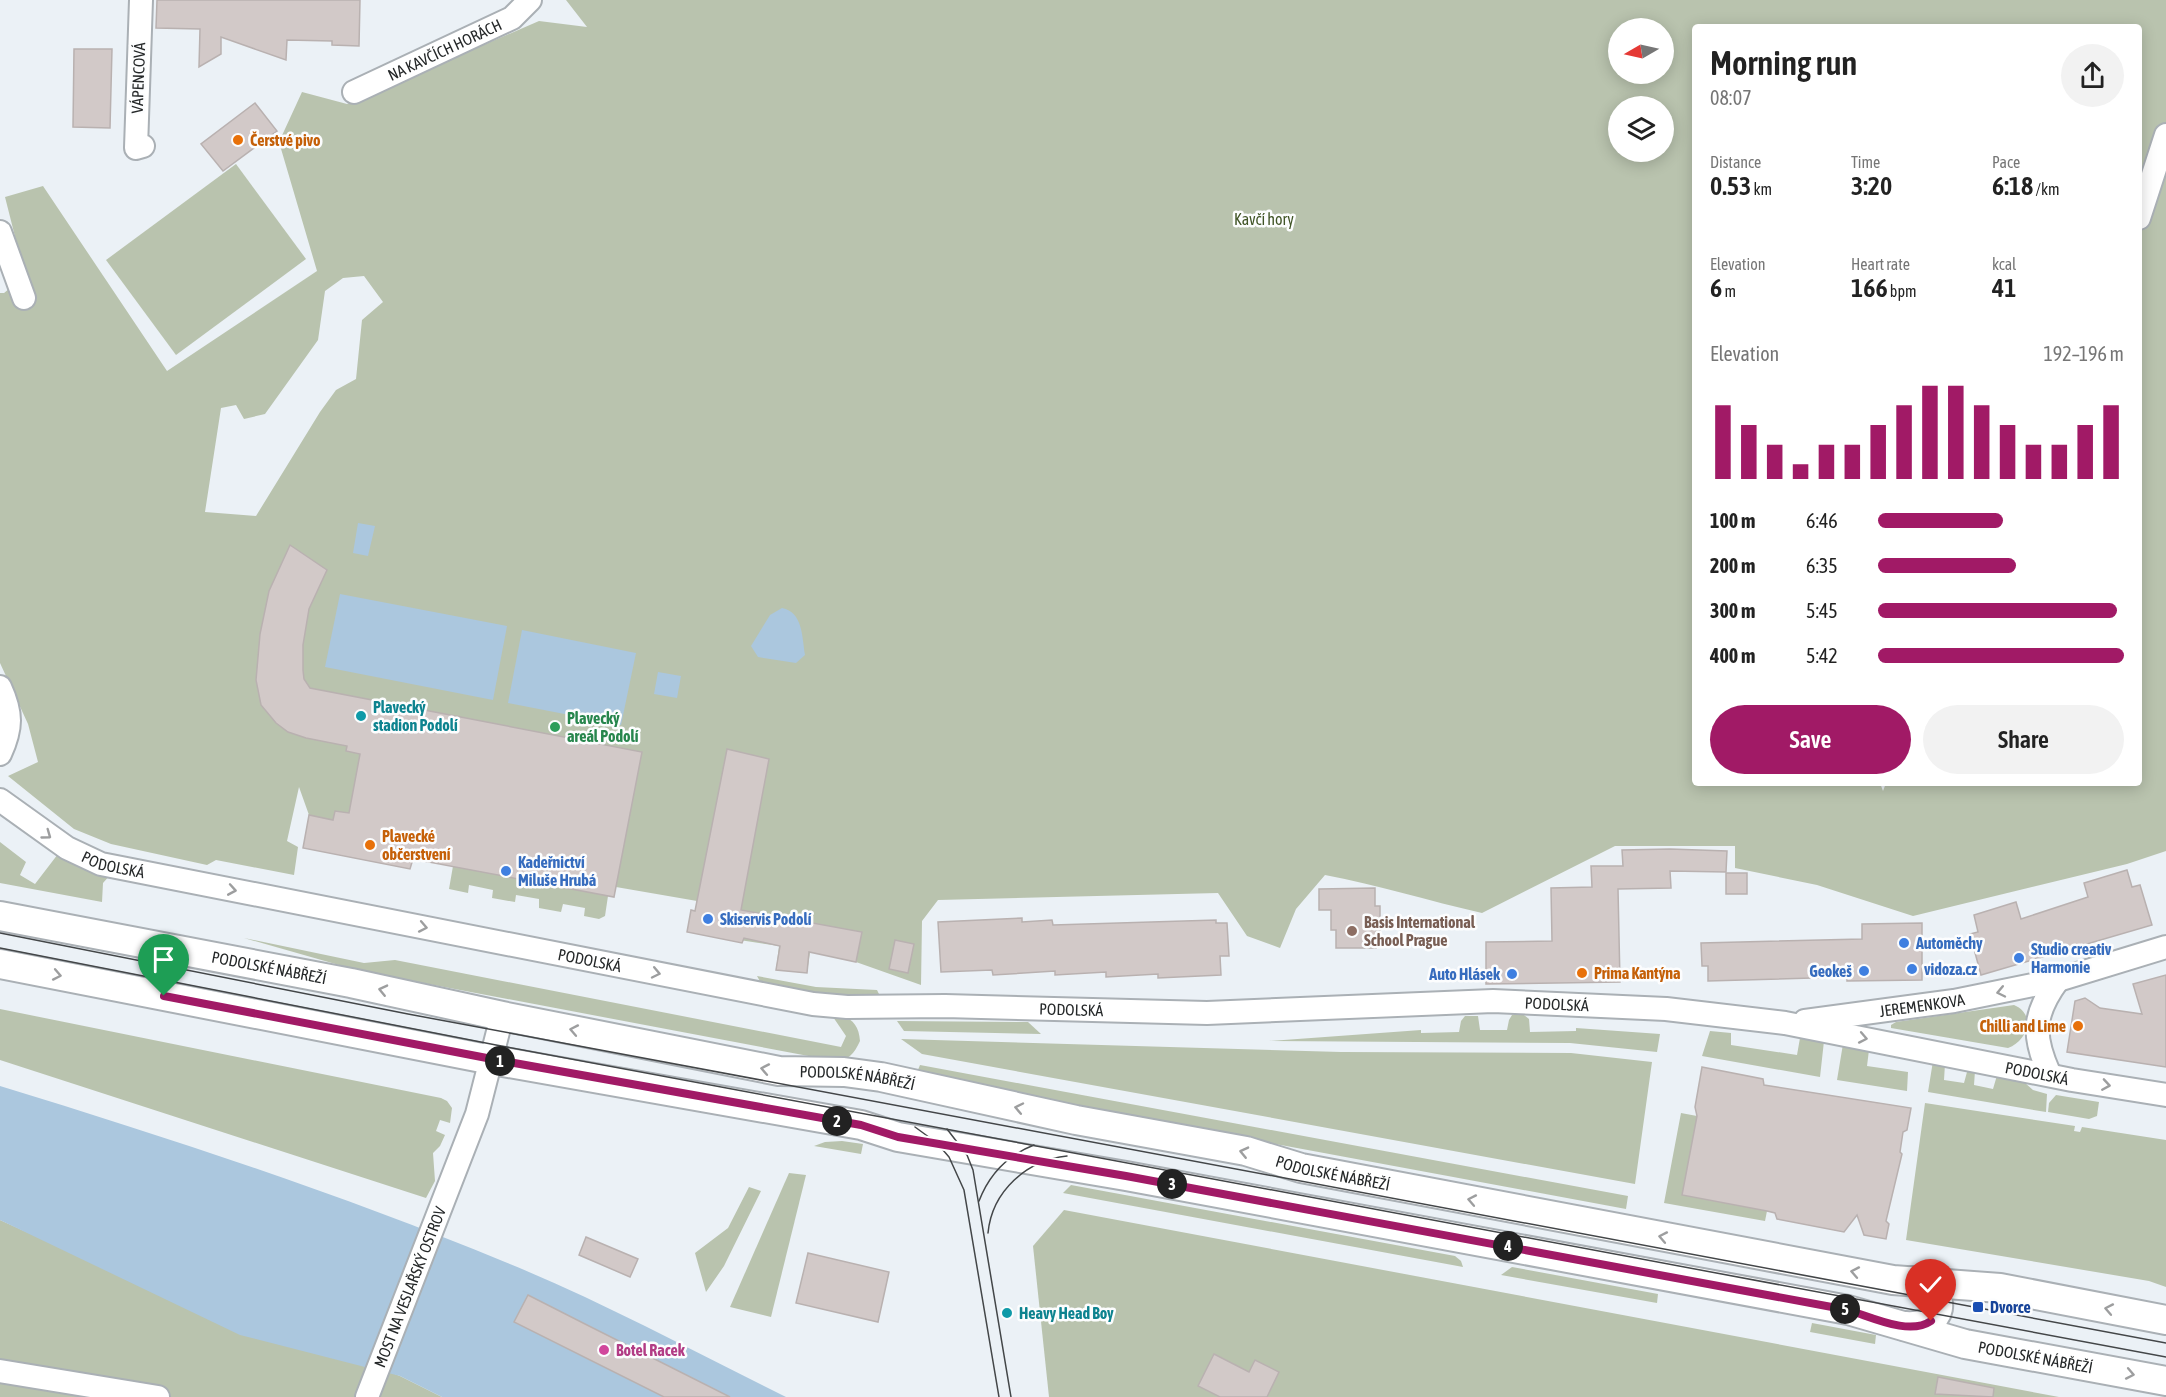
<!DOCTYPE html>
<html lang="en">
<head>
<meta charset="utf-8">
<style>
	:root { --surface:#fff; --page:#f2f2f2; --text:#222; --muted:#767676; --accent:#a11a66 }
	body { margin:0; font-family:"Asap Condensed",sans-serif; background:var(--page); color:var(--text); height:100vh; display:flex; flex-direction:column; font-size:22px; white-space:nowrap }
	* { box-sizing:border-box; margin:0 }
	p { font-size:20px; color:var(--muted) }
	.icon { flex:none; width:33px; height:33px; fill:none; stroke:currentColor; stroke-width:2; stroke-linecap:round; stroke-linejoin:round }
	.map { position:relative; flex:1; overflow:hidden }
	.sheet { position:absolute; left:1692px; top:24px; width:450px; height:762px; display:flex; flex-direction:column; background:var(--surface); border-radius:6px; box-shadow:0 3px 15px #0003 }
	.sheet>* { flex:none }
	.needle { width:39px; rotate:261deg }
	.fabs { position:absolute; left:1608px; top:18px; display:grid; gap:12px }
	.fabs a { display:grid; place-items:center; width:66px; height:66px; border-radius:50%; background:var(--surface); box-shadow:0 3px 15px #0003; font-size:30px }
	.pin { position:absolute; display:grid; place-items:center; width:51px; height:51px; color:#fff; margin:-62px -26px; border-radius:50% 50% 50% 0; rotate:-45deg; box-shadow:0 0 6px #0007 }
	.pin .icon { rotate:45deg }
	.km { position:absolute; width:30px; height:30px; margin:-15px; border-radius:50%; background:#222; color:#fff; font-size:16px; line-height:30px; text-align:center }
	.round { display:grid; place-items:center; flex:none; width:63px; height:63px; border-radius:32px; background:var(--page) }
	.head { display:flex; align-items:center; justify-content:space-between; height:102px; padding:0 18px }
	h1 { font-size:33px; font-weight:600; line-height:45px }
	.figures { display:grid; grid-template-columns:repeat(3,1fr); gap:9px; height:102px; padding:6px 18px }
	.figures div { display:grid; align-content:center }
	.figures b { font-size:26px; font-weight:600 }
	.figures small { font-size:16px; font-weight:400 }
	.figures p { font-size:16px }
	.chart { height:168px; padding:12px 18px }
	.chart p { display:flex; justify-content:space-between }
	.chart svg { width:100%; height:108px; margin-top:6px; stroke:var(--accent); stroke-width:6 }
	.action { display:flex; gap:12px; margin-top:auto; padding:12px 18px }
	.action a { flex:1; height:69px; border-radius:36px; background:var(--accent); color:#fff; font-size:24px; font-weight:600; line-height:69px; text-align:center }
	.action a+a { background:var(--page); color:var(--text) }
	ul { padding:0 18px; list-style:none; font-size:20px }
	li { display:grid; grid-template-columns:96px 72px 1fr; align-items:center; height:45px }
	li i { height:15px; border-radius:8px; background:var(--accent) }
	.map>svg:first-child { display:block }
	.green { fill:#b9c3ae; fill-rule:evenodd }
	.water { fill:#abc7de }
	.building { fill:#d2c9c8; stroke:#b9b1b0; stroke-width:1.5 }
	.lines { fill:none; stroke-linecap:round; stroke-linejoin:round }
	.minor-casing { stroke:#aab0b5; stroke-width:26 }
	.major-casing { stroke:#aab0b5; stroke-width:32 }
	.minor { stroke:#fff; stroke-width:22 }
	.major { stroke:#fff; stroke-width:28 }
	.tram { stroke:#434648; stroke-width:1.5 }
	.oneway { stroke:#9d9e9f }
	.route-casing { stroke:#fff; stroke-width:12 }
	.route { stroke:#a11a66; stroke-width:8 }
	.food-dot { fill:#e8710a; stroke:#fcfdfe; stroke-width:2 }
	.culture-dot { fill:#0f9aa8; stroke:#fcfdfe; stroke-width:2 }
	.leisure-dot { fill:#2e9e5b; stroke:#fcfdfe; stroke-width:2 }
	.shop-dot { fill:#3f7fe0; stroke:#fcfdfe; stroke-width:2 }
	.education-dot { fill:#8d6e63; stroke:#fcfdfe; stroke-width:2 }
	.transit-dot { fill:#1a4fb4; stroke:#fcfdfe; stroke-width:2 }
	.hotel-dot { fill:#d1479c; stroke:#fcfdfe; stroke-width:2 }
	.labels { text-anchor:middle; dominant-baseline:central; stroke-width:5; stroke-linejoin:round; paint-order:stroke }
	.street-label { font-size:16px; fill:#252829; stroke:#fcfdfe }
	.food-label { font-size:16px; font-weight:bold; fill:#c56008; stroke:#fcfdfe; text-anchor:start }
	.park-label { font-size:16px; fill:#415527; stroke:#fcfdfe }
	.culture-label { font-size:16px; font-weight:bold; fill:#0d838f; stroke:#fcfdfe; text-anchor:start }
	.leisure-label { font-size:16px; font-weight:bold; fill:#27864d; stroke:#fcfdfe; text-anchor:start }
	.shop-label { font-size:16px; font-weight:bold; fill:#366cbe; stroke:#fcfdfe; text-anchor:start }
	.education-label { font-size:16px; font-weight:bold; fill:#785e54; stroke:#fcfdfe; text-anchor:start }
	.transit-label { font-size:16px; font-weight:bold; fill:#164399; stroke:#fcfdfe; text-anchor:start }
	.hotel-label { font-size:16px; font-weight:bold; fill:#b23c85; stroke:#fcfdfe; text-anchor:start }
</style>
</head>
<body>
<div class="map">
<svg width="2166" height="1397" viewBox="0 0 2166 1397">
	<rect width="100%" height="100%" fill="#ebf1f6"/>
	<g class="green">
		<path d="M566,0H2166V851L2127,864L1913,916L1817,885L1735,868V846H1615L1482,913C1429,901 1378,885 1325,875L1296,909L1280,948L1247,936L1218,893L938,900L922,921L921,985L856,962L810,952L807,973L776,970L779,946L687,932L691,910H695L697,901L616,887L614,897L608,896L605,916L599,919L584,916L585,908L563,904L561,912L539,908V899L516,895L515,902L492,898L493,890L469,885L468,893L449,889L453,866L413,859L303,848L309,815L299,787L287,841L298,847L294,875L216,860L207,865L111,844L74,829L8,776L38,762L28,724L0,663V293H4L25,276L5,197L43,186L167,371L317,271L279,142L302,92L347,104L539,21L587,27ZM1695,27H2139V783H1886L1883,791L1880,783H1695ZM1618,28H1664V74H1618ZM1618,106H1664V152H1618ZM364,276L383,302L362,320L356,379L336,390L320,412L256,516L205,512L221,408L236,405L244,419L265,414L318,340L325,291L343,278Z"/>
		<polygon points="236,164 306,259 176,355 106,260"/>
		<polygon points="0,842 26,862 20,875 35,884 58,854 77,866 111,874 103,883 102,902 0,883"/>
		<path d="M244,938L364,963L395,960L841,1047L846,1036L831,1014C849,1015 859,1023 860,1041C854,1054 849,1060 835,1061L360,971Z"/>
		<polygon points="757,976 816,987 877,990 882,1000 837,999 762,985"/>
		<path d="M2014,1005C2037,1015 2027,1041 2008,1048L1891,1028V1025L1896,1022Z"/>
		<polygon points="0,1009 441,1098 447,1101 452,1108 450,1123 440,1120 436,1131 445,1135 440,1146 433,1153 435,1181 426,1198 0,1060"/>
		<polygon points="1512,1015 1524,1015 1529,1019 1530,1032 1576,1031 1576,1028 1660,1034 1657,1052 1570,1043 1269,1041 1421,1030 1421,1033 1459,1032 1461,1021 1465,1016 1478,1016 1480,1030 1507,1030 1509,1020"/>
		<polygon points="897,1021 1028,1022 1041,1034 904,1031"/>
		<polygon points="1710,1031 1731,1033 1731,1045 1797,1055 1800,1038 1824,1041 1820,1077 1702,1056"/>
		<polygon points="901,1039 1341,1052 1571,1053 1652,1062 1635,1184 922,1054"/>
		<polygon points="1843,1044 1869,1050 1867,1066 1908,1072 1907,1091 1837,1080"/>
		<polygon points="1933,1061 1945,1064 1944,1080 1964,1083 1967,1072 1975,1071 1974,1085 1993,1089 1998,1072 2016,1075 2033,1090 2047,1094 2046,1112 1928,1092"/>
		<polygon points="920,1065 1628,1196 1626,1209 915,1077"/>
		<polygon points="2056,1095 2099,1102 2097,1116 2089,1119 2048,1112 2049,1103"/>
		<polygon points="1925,1103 2075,1126 2074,1131 2080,1132 2082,1127 2166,1140 2166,1287 2149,1281 1906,1240"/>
		<polygon points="1681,1113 1697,1116 1683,1195 1767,1211 1765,1221 1664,1203"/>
		<polygon points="842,1141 863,1144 861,1154 814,1146 825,1142"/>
		<polygon points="789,1173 806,1175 771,1317 730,1307"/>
		<polygon points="1071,1185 1455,1256 1461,1261 1463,1267 1063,1193"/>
		<polygon points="749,1187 761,1191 724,1266 706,1292 695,1253 728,1228"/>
		<polygon points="1064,1210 2059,1397 1049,1397 1033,1246"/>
		<polygon points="0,1220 53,1244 400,1376 442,1397 0,1397"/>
		<polygon points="1512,1267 1658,1294 1657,1303 1501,1275"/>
		<polygon points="1812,1323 1876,1335 1875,1344 1810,1332"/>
	</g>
	<g class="water">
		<polygon points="358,523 375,526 368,556 353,553"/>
		<polygon points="340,594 507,626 493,700 325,667"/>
		<path d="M782,608C803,612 802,637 805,655L796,663L758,657L751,646L770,615Z"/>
		<polygon points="522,630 636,653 621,725 508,703"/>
		<polygon points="658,672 681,676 677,698 654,694"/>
		<path d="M0,1086C170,1138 340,1194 505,1262C601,1301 693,1351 786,1397H442L400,1376L240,1335L0,1220Z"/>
	</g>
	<g class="building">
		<polygon points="157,0 360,0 359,46 332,45 332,41 287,40 286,60 221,37 221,54 199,67 200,29 156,28"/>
		<polygon points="74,49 112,49 110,128 73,127"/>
		<polygon points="255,103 277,131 223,171 201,144"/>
		<polygon points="290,545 327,570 309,609 303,645 303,670 304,679 310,688 642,752 614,897 413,859 410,869 303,848 309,815 333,820 335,811 349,813 360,754 346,751 347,746 306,738 288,732 276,723 261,705 256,680 260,634 269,591"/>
		<polygon points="727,749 769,759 741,910 862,932 856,962 809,952 807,973 776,970 780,946 744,938 742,943 687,932 691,910 695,911"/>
		<polygon points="1670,849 1727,851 1726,872 1670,871 1671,888 1618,889 1620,982 1486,984 1486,942 1552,941 1551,888 1592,887 1591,866 1623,866 1622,850"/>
		<polygon points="2127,870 2132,887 2140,885 2152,925 1981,975 1970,934 1978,932 1974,915 2016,902 2021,919 2088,897 2084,883"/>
		<rect x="1726" y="873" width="21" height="21"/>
		<polygon points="1375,888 1375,906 1380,906 1380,930 1376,930 1376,948 1336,948 1336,930 1331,930 1331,910 1319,910 1319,889"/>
		<polygon points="1022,918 1022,922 1052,920 1053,925 1216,920 1216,923 1227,923 1229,956 1220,956 1221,975 1158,978 1158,974 1106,977 1106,972 1055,975 1055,971 993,975 992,970 941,972 938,922"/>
		<polygon points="1922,923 1922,980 1847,981 1847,977 1708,981 1708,966 1702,966 1701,943 1862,939 1862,924"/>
		<polygon points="895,940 914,944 908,973 889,969"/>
		<polygon points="2166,975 2166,1067 2067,1052 2075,1001 2085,998 2100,1008 2142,1014 2133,984"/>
		<polygon points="1702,1067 1763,1079 1764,1085 1911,1108 1907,1130 1903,1132 1900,1152 1902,1154 1886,1221 1889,1224 1886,1239 1864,1235 1857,1215 1844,1232 1777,1219 1775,1213 1767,1211 1682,1195 1697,1116 1695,1107"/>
		<polygon points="586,1237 638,1259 630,1277 579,1255"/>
		<polygon points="808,1253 889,1272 878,1322 796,1303"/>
		<polygon points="528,1295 589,1326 730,1397 664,1397 514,1322"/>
		<polygon points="1214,1354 1249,1372 1255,1360 1279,1372 1267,1397 1220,1397 1198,1386"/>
		<polygon points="1938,1377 1994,1388 1993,1397 1935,1394"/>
	</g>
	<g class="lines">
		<g class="minor-casing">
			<g id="minor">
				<polyline points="141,0 136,148 143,146"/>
				<path id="s1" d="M354,92L512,18L530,0"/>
				<polyline points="2139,218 2166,135"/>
				<polyline points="0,232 24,298"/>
				<path d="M0,687C12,713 12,728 0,754"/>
				<path id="s2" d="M0,800L67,848L101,864L813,1004L847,1007L945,1006L1207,1013L1493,1001L1666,1009L1785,1023L2072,1080L2166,1095"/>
				<path id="s3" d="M1805,1021L1954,1001L2058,980L2166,947"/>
				<path d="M2049,1073C2032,1035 2033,1014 2058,980"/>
				<polyline points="0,1371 158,1397"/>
				<path id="s4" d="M367,1397L477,1114L502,1016"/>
			</g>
		</g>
		<g class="major-casing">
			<g id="major">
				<path id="s5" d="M0,916L351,983L502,1016L779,1071L844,1072L881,1077L1076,1120L1246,1151L1301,1168L1893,1280L2000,1288L2166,1320"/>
				<path id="s6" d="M0,964L492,1060L861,1125L898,1137L1126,1176L1848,1310L1965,1344L2166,1381"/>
				<path d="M1905,1326C1944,1329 1951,1292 1913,1281"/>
			</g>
		</g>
		<use href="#minor" class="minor"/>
		<use href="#major" class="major"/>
		<g class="tram">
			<polyline points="0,933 408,1014 2166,1343"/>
			<polyline points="0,948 496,1045 2166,1357"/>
			<polyline points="915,1127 937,1143 949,1157 964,1190 999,1397"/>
			<polyline points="947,1129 967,1155 973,1170 1011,1397"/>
			<path d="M979,1201C989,1175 1008,1155 1034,1145"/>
			<path d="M988,1233C992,1191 1027,1160 1067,1156"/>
		</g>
	</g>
	<defs><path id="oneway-chevron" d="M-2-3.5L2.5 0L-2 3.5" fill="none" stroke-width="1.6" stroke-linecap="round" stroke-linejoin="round" transform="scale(1.5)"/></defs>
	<g class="oneway">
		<use href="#oneway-chevron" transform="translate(47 835) rotate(36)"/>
		<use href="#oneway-chevron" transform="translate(232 890) rotate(10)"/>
		<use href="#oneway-chevron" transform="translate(423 927) rotate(11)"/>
		<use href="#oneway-chevron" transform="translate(656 973) rotate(12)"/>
		<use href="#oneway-chevron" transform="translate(57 975) rotate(11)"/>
		<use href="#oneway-chevron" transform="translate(383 990) rotate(-167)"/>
		<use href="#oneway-chevron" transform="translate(2001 992) rotate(168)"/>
		<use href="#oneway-chevron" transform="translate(574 1030) rotate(-169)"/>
		<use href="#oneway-chevron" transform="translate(1863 1038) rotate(11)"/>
		<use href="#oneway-chevron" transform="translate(765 1069) rotate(-169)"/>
		<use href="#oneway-chevron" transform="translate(2106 1085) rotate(9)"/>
		<use href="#oneway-chevron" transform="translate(1019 1108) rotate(-168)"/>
		<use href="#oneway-chevron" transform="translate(1244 1152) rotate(-167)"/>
		<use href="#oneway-chevron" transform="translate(1472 1200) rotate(-169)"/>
		<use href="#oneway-chevron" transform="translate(1663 1237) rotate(-169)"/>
		<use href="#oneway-chevron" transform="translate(1855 1272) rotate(-169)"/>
		<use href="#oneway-chevron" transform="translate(2109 1309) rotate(-169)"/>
		<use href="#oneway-chevron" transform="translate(2130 1374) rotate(11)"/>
	</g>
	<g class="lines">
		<g class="route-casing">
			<path id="route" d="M164,996L492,1059L861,1125L898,1137L1126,1176L1848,1310C1872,1317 1909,1336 1931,1321"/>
		</g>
		<use href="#route" class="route"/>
	</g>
	<g class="food-dot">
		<circle cx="238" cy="140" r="6"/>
		<circle cx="370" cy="845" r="6"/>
		<circle cx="1582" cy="973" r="6"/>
		<circle cx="2078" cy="1026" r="6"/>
	</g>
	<g class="culture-dot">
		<circle cx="361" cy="716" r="6"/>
		<circle cx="1007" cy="1313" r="6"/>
	</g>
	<circle class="leisure-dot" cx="555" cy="727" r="6"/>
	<g class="shop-dot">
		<circle cx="506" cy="871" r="6"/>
		<circle cx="708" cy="919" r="6"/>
		<circle cx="1904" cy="943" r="6"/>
		<circle cx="2019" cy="958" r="6"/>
		<circle cx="1912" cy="969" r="6"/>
		<circle cx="1864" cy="971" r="6"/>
		<circle cx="1512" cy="974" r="6"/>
	</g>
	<circle class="education-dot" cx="1352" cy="931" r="6"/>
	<rect class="transit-dot" x="1972" y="1301" width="12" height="12" rx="3"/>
	<circle class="hotel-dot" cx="604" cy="1350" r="6"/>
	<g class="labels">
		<g class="street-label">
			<text stroke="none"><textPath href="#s1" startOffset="100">NA KAVČÍCH HORÁCH</textPath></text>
			<text transform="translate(138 78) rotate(-88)">VÁPENCOVÁ</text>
			<text stroke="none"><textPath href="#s2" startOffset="132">PODOLSKÁ</textPath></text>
			<text stroke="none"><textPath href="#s2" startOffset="618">PODOLSKÁ</textPath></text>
			<text stroke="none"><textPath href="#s5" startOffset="274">PODOLSKÉ NÁBŘEŽÍ</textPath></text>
			<text stroke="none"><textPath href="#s2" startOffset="1590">PODOLSKÁ</textPath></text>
			<text stroke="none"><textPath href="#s3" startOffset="118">JEREMENKOVA</textPath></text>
			<text stroke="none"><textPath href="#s2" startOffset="1104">PODOLSKÁ</textPath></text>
			<text stroke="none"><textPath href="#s2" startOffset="2076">PODOLSKÁ</textPath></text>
			<text stroke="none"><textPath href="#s5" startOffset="873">PODOLSKÉ NÁBŘEŽÍ</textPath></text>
			<text stroke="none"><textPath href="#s5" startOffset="1359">PODOLSKÉ NÁBŘEŽÍ</textPath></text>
			<text stroke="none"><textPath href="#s4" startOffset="118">MOST NA VESLAŘSKÝ OSTROV</textPath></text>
			<text stroke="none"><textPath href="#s6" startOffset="2074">PODOLSKÉ NÁBŘEŽÍ</textPath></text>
		</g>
		<g class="food-label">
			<text x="250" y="140">Čerstvé pivo</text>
			<text x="382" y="836">Plavecké<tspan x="382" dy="18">občerstvení</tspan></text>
			<text x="1594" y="973">Prima Kantýna</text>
			<text x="2066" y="1026" text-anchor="end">Chilli and Lime</text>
		</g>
		<g class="park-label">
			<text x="1264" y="219">Kavčí hory</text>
		</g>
		<g class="culture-label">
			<text x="373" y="707">Plavecký<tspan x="373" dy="18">stadion Podolí</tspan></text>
			<text x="1019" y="1313">Heavy Head Boy</text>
		</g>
		<g class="leisure-label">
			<text x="567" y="718">Plavecký<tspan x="567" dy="18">areál Podolí</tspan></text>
		</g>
		<g class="shop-label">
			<text x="518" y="862">Kadeřnictví<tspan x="518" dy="18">Miluše Hrubá</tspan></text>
			<text x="720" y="919">Skiservis Podolí</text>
			<text x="1916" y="943">Automěchy</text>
			<text x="2031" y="949">Studio creativ<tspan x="2031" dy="18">Harmonie</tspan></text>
			<text x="1924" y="969">vidoza.cz</text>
			<text x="1852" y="971" text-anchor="end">Geokeš</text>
			<text x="1500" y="974" text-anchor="end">Auto Hlásek</text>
		</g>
		<g class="education-label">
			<text x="1364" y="922">Basis International<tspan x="1364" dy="18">School Prague</tspan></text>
		</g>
		<g class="transit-label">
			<text x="1990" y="1307">Dvorce</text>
		</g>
		<g class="hotel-label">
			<text x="616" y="1350">Botel Racek</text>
		</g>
	</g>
</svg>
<div class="fabs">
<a><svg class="needle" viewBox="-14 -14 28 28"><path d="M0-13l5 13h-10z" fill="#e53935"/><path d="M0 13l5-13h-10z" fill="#767676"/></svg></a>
<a><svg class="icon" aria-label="layers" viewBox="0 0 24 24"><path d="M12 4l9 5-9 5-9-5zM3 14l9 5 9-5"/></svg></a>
</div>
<div class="pin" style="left:164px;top:996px;background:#1e9e55"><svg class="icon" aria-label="arrive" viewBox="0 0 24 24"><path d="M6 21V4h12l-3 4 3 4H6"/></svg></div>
<div class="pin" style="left:1931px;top:1321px;background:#d93025"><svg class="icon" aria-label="check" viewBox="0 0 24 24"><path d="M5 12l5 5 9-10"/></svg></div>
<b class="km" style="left:500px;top:1061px">1</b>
<b class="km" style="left:837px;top:1121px">2</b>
<b class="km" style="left:1172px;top:1184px">3</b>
<b class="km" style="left:1508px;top:1246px">4</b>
<b class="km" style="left:1845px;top:1309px">5</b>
<section class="sheet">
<div class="head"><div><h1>Morning run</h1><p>08:07</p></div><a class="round"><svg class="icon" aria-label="share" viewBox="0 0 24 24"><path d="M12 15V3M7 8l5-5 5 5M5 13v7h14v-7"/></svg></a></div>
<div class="figures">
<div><p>Distance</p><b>0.53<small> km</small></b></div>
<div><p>Time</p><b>3:20</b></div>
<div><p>Pace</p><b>6:18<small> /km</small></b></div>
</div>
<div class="figures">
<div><p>Elevation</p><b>6<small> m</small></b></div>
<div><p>Heart rate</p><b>166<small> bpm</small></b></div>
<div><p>kcal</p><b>41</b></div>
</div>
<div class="chart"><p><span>Elevation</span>192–196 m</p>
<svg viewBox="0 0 160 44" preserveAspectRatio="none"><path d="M5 44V14M15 44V22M25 44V30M35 44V38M45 44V30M55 44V30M65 44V22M75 44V14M85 44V6M95 44V6M105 44V14M115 44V22M125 44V30M135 44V30M145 44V22M155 44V14"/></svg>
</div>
<ul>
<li><b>100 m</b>6:46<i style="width:51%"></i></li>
<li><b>200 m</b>6:35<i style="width:56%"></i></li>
<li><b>300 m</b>5:45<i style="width:97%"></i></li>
<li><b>400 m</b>5:42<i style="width:100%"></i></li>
</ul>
<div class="action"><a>Save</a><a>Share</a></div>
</section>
</div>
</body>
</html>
